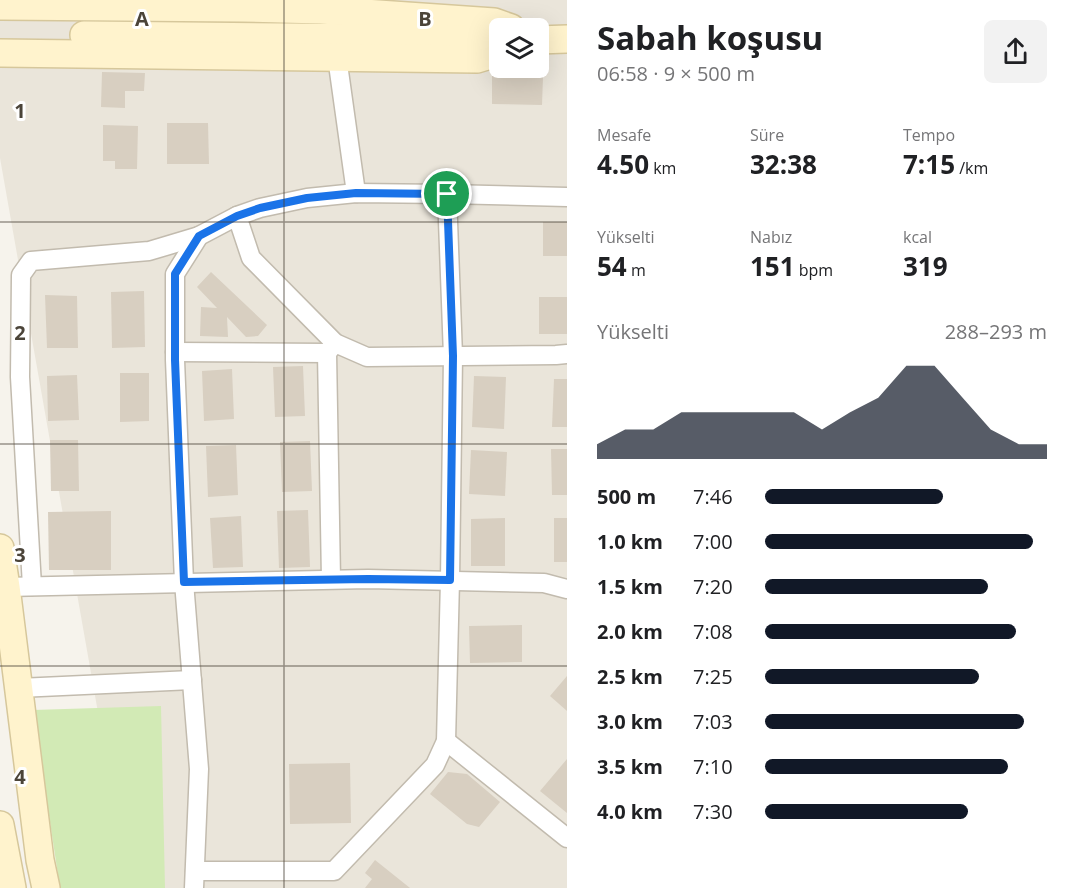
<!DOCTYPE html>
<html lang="tr">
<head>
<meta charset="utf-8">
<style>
	:root { --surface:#fff; --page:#f2f2f2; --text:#202124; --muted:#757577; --accent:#111827 }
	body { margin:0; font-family:"Open Sans",sans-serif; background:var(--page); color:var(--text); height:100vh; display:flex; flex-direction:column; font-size:22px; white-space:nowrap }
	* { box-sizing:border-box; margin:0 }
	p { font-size:20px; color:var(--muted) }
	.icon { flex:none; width:33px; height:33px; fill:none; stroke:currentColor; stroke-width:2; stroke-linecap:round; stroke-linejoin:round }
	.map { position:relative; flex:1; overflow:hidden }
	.drawer { display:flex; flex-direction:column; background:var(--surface); width:510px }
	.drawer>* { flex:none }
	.controls { position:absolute; left:489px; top:18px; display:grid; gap:12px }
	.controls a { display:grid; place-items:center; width:60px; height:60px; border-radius:9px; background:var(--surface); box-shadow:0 6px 24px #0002; font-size:30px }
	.pin { position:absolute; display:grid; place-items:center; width:51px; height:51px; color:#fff; margin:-26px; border:3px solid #fff; border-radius:50%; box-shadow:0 2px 6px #0007 }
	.round { display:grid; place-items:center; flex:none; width:63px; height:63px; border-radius:9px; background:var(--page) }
	.headline { display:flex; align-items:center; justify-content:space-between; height:102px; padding:0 30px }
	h1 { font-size:33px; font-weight:700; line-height:45px }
	.stats { display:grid; grid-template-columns:repeat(3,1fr); gap:9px; height:102px; padding:6px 30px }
	.stats div { display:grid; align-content:center }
	.stats b { font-size:26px; font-weight:700 }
	.stats small { font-size:16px; font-weight:400 }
	.stats p { font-size:16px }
	.chart { height:168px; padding:12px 30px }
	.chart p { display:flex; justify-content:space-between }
	.chart svg { width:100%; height:108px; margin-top:6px; fill:var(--accent); opacity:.7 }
	ul { padding:0 30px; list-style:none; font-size:20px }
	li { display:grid; grid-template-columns:96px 72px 1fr; align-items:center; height:45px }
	li i { height:15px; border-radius:8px; background:var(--accent) }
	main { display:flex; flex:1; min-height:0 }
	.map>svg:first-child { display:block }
	.residential { fill:#eae5da; fill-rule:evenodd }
	.green { fill:#d2eab5 }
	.building { fill:#d8cfc1 }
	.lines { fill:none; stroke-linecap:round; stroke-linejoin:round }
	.street-casing { stroke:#c2bbae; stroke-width:21 }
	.secondary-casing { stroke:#d6c79b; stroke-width:30 }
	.street { stroke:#fff; stroke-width:18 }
	.secondary { stroke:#fff3cd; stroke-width:27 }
	.route-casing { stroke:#fff; stroke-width:12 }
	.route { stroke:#1a73e8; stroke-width:8 }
	.grid { fill:none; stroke:#4b4439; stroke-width:1.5; stroke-opacity:0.55 }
	.grid-label { font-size:20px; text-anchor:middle; font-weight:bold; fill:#4b4439; stroke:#fff; stroke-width:6; stroke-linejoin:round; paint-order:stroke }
</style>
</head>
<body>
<main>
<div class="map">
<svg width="567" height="888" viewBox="0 0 567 888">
	<rect width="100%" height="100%" fill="#f6f3ec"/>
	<path class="residential" d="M0,0H567V888H129L0,158ZM500,28H538V68H500Z"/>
	<polygon class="green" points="161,706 165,888 60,888 33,710"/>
	<g class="building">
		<polygon points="102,72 145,73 144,91 125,91 125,108 101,107"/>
		<polygon points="492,76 543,77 542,105 492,104"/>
		<polygon points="167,123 208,123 209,164 167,164"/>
		<polygon points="103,125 138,126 137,169 115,169 115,161 103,161"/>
		<rect x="543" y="222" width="24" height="34"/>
		<polygon points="211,272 267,325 258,336 246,337 227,317 228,337 200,336 201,307 217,308 197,287"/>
		<polygon points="144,291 145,347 112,348 111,292"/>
		<polygon points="45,295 77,296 78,348 47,348"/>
		<rect x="539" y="297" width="28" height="37"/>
		<polygon points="303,366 305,416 275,417 273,367"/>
		<polygon points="232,369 234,419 204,421 202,371"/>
		<polygon points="120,373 149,373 149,421 120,422"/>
		<polygon points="77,375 79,420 48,421 47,376"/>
		<polygon points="474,376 506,377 504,429 472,427"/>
		<polygon points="554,379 567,379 567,427 552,427"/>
		<polygon points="50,440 78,440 79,491 51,491"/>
		<polygon points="310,441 312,491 282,492 280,442"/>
		<polygon points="236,445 238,495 208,497 206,446"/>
		<polygon points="551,449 567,449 567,495 552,495"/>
		<polygon points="471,450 507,452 505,496 469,494"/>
		<polygon points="308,510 310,567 279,568 277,511"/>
		<polygon points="111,511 111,570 49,570 48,512"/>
		<polygon points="241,516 243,567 213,568 210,518"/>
		<polygon points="505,518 505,566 471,566 471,519"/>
		<rect x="554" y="518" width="13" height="44"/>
		<polygon points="522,625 522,662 470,663 469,626"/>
		<polygon points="567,676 567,711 550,696"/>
		<polygon points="567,759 567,813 540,791"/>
		<polygon points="350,763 351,823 290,824 289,764"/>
		<polygon points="448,772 467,774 500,802 479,827 467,824 430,794"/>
		<polygon points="375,860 410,888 365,888 372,879 365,873"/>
	</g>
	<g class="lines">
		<g class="street-casing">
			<g id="street">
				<polyline points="337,57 356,193"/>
				<polyline points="237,216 251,258 335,343 367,357 556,355 567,354"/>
				<polyline points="175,352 327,353"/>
				<polyline points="331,579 327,353 335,343"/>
				<polyline points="32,586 20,377 21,275 31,261 149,251 199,236"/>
				<polyline points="6,587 368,579 544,583 567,589"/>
				<polyline points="19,688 192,680"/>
				<polyline points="446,741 567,838"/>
				<polyline points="195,871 334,871 435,765 446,741 450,580 453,356 447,194"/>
				<polyline points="194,888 199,769 184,582 175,360 175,274 199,236 237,216 260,208 307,198 356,193 447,194 567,197"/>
			</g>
		</g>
		<g class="secondary-casing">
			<g id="secondary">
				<polyline points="0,6 242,8 321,10 494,22 511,28"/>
				<polyline points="84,35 492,39"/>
				<polyline points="538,40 567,39"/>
				<polyline points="0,53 477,59 500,52"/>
				<polyline points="0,548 6,587 40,860 46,888"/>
				<polyline points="0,825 12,888"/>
			</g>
		</g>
		<use href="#street" class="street"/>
		<use href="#secondary" class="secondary"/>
	</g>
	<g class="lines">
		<g class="route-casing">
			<polygon id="route" points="356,193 447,194 453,356 450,580 368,579 184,582 175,360 175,274 199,236 237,216 260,208 307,198"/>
		</g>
		<use href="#route" class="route"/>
	</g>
	<path class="grid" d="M284,0V888M0,222H567M0,444H567M0,666H567"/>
	<g class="grid-label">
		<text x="142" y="26">A</text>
		<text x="425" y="26">B</text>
		<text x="20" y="118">1</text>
		<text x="20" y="340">2</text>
		<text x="20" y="562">3</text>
		<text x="20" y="784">4</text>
	</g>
</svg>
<div class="controls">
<a><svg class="icon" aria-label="layers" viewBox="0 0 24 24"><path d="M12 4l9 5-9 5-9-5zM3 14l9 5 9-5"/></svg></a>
</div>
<div class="pin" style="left:447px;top:194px;background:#1e9e55"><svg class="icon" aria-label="arrive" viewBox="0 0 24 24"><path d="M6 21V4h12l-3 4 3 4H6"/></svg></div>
</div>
<section class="drawer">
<div class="headline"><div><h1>Sabah koşusu</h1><p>06:58 · 9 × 500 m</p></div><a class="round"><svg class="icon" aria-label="share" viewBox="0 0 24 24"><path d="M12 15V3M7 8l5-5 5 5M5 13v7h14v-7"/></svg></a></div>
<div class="stats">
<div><p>Mesafe</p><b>4.50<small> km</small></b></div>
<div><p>Süre</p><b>32:38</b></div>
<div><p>Tempo</p><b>7:15<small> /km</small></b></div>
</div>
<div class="stats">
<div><p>Yükselti</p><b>54<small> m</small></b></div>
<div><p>Nabız</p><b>151<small> bpm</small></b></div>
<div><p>kcal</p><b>319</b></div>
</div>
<div class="chart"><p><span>Yükselti</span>288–293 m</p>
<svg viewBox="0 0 160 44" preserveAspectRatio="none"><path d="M0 44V38L10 32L20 32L30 25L40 25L50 25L60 25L70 25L80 32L90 25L100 19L110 6L120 6L130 19L140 32L150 38L160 38V44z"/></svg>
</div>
<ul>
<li><b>500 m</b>7:46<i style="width:63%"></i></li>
<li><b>1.0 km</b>7:00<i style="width:95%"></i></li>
<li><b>1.5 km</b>7:20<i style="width:79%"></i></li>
<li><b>2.0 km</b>7:08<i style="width:89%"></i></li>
<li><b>2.5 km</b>7:25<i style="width:76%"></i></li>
<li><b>3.0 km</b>7:03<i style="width:92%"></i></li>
<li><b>3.5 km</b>7:10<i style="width:86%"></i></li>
<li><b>4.0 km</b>7:30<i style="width:72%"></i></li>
</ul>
</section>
</main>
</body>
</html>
